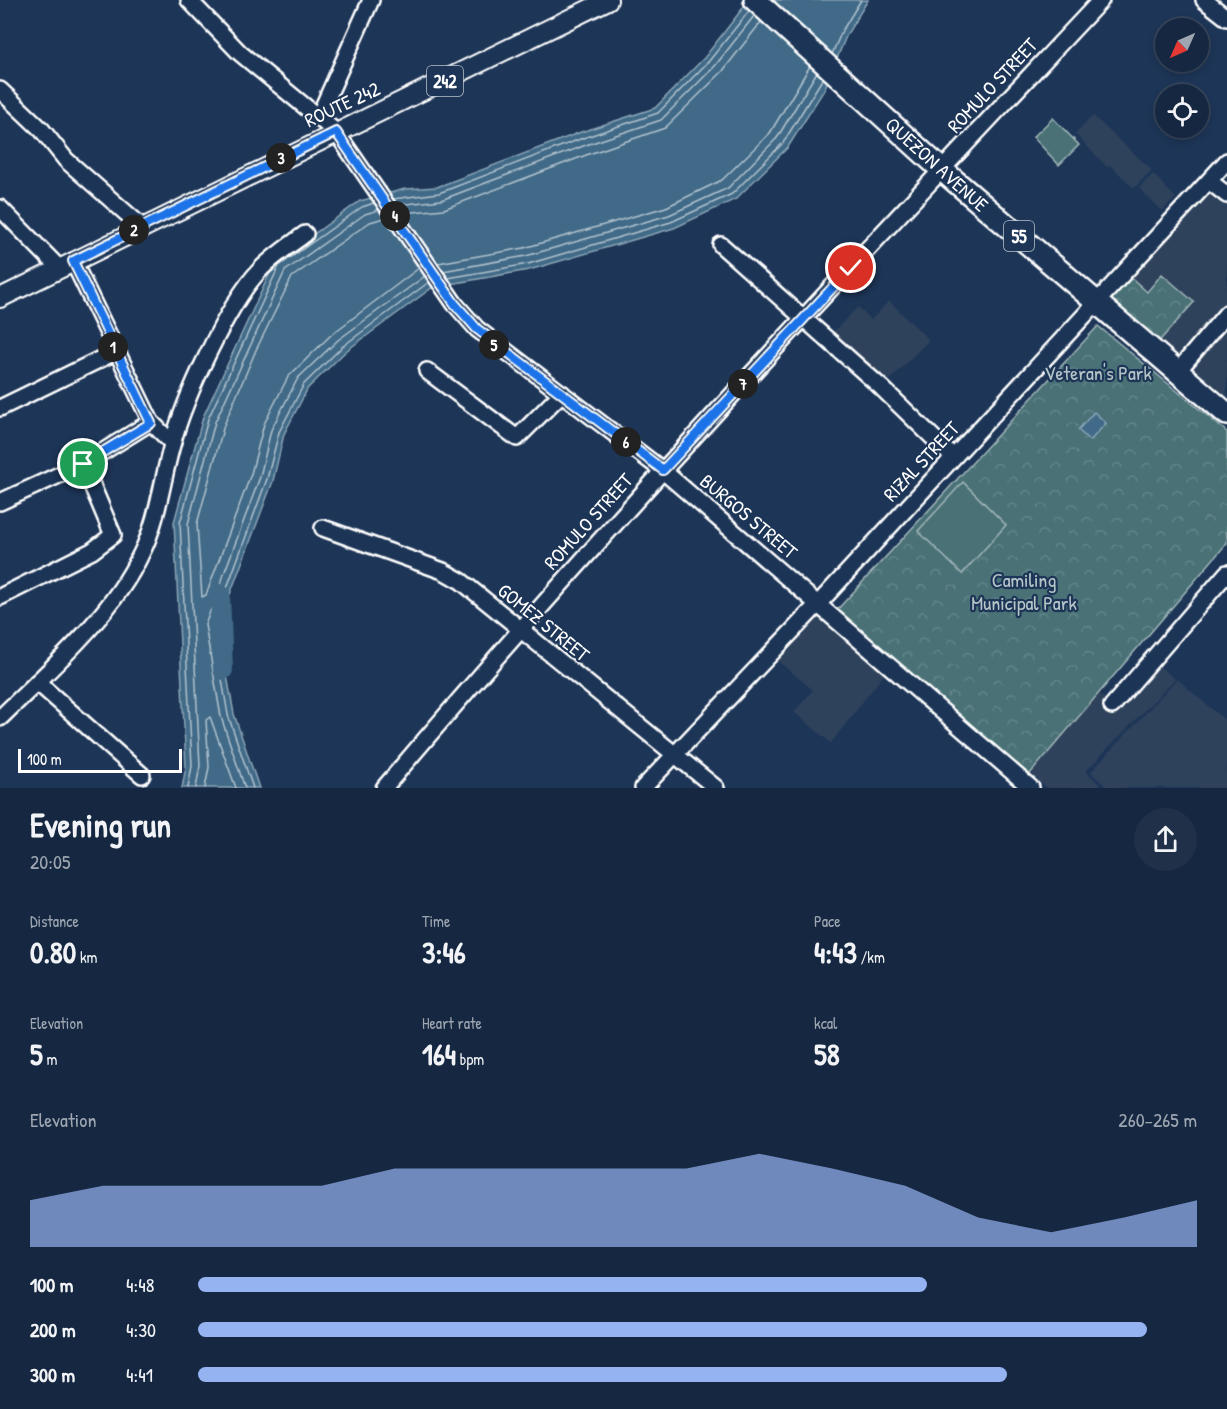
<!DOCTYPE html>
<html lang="en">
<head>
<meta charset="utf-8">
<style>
	:root { --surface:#162841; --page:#1f3048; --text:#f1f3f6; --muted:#9ea6b1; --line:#35445a; --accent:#95b2f1 }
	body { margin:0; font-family:"Patrick Hand",sans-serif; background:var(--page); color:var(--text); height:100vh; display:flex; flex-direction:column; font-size:22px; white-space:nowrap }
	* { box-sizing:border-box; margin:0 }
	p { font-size:20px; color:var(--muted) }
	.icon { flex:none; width:33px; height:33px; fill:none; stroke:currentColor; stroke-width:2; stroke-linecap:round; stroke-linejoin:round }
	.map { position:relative; height:788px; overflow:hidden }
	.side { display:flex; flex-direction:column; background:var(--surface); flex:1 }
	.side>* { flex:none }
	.needle { width:39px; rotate:225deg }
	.controls { position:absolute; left:1155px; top:18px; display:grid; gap:12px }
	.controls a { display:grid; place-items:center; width:54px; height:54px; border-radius:50%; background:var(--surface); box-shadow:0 3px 9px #0003,0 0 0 2px var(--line); font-size:30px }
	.scale { position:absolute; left:18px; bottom:15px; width:164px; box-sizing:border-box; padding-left:6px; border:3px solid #fff; border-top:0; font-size:16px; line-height:21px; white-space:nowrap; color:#fff; -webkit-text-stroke:4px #1d3557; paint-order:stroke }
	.pin { position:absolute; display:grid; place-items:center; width:51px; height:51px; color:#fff; margin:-26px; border:3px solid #fff; border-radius:50%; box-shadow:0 2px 6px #0007 }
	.km { position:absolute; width:30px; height:30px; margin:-15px; border-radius:50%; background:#222; color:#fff; font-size:16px; line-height:30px; text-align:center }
	.round { display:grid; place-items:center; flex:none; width:63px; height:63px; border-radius:32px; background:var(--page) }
	.head { display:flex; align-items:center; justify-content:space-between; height:102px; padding:0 30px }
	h1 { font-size:33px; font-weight:700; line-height:45px }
	.metrics { display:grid; grid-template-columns:repeat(3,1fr); gap:9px; height:102px; padding:6px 30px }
	.metrics div { display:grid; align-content:center }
	.metrics b { font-size:30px; font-weight:700 }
	.metrics small { font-size:16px; font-weight:400 }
	.metrics p { font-size:16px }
	.chart { height:168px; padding:12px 30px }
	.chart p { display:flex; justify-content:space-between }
	.chart svg { width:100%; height:108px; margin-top:6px; fill:var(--accent); opacity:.7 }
	ul { padding:0 30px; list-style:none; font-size:20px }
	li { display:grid; grid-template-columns:96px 72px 1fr; align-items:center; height:45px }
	li i { height:15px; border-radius:8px; background:var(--accent) }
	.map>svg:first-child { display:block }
	.built { fill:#2f425b }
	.park { fill:url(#park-crowns); stroke:#a4b8ba; stroke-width:1.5 }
	.pitch { fill:#487176; stroke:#a4b8ba; stroke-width:1.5 }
	.water { fill:#406a87; stroke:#8ca6b7; stroke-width:1.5 }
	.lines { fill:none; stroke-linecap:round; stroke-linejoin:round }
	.shore { stroke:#b3c3cf; stroke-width:1.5 }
	.river { stroke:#406a87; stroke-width:20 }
	.minor-casing { stroke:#fff; stroke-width:20 }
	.major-casing { stroke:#fff; stroke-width:22 }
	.highway-casing { stroke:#fff; stroke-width:26 }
	.minor { stroke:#1d3557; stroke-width:15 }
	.major { stroke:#1d3557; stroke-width:18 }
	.highway { stroke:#1d3557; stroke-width:21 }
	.route-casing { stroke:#fff; stroke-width:12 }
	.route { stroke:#1a73e8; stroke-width:8 }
	.labels { text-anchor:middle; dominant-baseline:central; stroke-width:4.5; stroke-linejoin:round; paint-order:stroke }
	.shield { fill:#1d3557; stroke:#bbc2cd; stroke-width:1.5 }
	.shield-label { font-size:18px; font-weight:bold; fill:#fff }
	.street-label { font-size:20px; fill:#fff; stroke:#1d3557 }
	.park-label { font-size:20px; fill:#b6c6c8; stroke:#1d3557 }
</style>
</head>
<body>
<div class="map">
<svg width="1227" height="788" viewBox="0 0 1227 788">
	<defs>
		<pattern id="park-crowns" width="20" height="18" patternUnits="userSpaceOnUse" patternTransform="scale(1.5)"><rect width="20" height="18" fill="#487176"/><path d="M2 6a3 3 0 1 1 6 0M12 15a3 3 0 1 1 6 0" fill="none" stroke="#63868b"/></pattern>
	</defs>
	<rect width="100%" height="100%" fill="#1d3557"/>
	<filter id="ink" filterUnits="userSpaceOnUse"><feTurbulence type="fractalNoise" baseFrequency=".0167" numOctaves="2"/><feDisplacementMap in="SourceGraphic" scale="12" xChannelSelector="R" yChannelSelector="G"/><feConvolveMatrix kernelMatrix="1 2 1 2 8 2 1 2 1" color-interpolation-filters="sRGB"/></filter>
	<g filter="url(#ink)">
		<g class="built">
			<polygon points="1093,116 1152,170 1134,188 1110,165 1107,167 1075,134"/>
			<polygon points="1153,174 1176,198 1162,211 1139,188"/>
			<polygon points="1210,184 1227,198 1227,403 1105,299"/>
			<polygon points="889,301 929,340 882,388 826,339 858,307 871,320"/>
			<polygon points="818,608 885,673 831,743 794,712 813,690 773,657"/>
			<polygon points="1157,664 1175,679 1086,771 1103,788 1047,788 997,745 1068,665 1115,708"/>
			<polygon points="1177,679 1227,722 1227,788 1107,788 1091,772"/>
		</g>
		<g class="park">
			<polygon points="1126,273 1147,292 1162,274 1194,302 1154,347 1102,301"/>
			<polygon points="1098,326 1227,432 1227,543 1029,775 836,611"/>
		</g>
		<g class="pitch">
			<polygon points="1053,118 1079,145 1059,165 1033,137"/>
			<polygon points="963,482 1006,525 962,574 918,531"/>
		</g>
		<g class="water">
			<polygon points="749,0 868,0 847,34 824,90 788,147 736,199 674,228 529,270 433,287 346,351 308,388 284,434 273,481 218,626 234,714 259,788 182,788 186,767 174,522 203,417 275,262 360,201 405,189 437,187 581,132 655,108 705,57"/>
			<polygon points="1094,412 1106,423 1090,441 1078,430"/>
		</g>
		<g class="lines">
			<g class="shore">
				<polyline points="832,54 842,31 861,0"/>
				<polyline points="393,199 439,193 583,138 658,113 709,61 749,11"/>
				<polyline points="398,205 441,200 586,145 661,120 715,66 754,16"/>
				<polyline points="403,213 444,209 589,154 665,128 722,72 761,22"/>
				<polyline points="384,218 370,222 292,277 256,350 224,425 197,524 202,597 206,595 251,474 264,424 288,377 332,334 419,268"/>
				<polyline points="438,263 524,248 666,207 722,180 770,133 810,66"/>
				<polyline points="443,271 526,256 669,215 728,188 777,138 817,72"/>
				<polyline points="448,278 528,264 671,222 732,194 783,143 823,78"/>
				<polyline points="188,788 192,766 180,523 208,419 279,266 362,207 374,203"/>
				<polyline points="196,788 200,766 188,524 215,422 285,271 365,214 379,210"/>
				<polyline points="205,788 209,767 206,720 210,717 236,788"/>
				<polyline points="245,788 221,717 205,625 260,477 271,430 298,378 338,340 425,276"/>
				<polyline points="253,788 228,715 213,626 267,479 279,432 304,384 343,346 429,282"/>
			</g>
			<polyline class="river" points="220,594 223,670"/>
			<g class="minor-casing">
				<g id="minor">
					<polyline points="189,0 240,53 336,132 455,304 477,329 662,470 1031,788"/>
					<polyline points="1204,0 1227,18"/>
					<polyline points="0,90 42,130 66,160 142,227"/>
					<polyline points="319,116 371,0"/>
					<polyline points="1209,181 1227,195"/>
					<polyline points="0,208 59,268"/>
					<polyline points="721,245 882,388 953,457"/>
					<polyline points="73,261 151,422 172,443"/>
					<polyline points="427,371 517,438 562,393"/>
					<polyline points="1177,372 1227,313"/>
					<polyline points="0,408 115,352"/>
					<polyline points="0,502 83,464 151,422"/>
					<polyline points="323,528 443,571 461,581 716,788"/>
					<polyline points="0,597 92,551 113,535 83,464"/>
					<polyline points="37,682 142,775"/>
					<polyline points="1112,706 1227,573"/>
					<path d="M0,718C48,671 112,616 141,554C158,521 162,480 172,445C184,399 227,305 259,271C272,257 289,246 305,234"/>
					<path d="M384,788C613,517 858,259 1101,0"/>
					<polyline points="643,788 819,603 1227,161"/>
				</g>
			</g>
			<g class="major-casing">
				<polyline id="major" points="0,298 608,0"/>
			</g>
			<g class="highway-casing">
				<polyline id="highway" points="755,0 942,170 1227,414"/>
			</g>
			<use href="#minor" class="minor"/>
			<use href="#major" class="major"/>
			<use href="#highway" class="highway"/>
		</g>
	</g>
	<g class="lines" filter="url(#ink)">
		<g class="route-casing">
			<polyline id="route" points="83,464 151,423 73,261 336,132 455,304 477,329 663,470 851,268"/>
		</g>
		<use href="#route" class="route"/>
	</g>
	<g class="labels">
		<g class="shield">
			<rect x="427" y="66" width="36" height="30" rx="4.5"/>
			<rect x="1004" y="221" width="30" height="30" rx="4.5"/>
		</g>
		<g class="shield-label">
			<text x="445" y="81">242</text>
			<text x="1019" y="236">55</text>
		</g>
		<g class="street-label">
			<text transform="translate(992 85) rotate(-47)">ROMULO STREET</text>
			<text transform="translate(342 104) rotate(-25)">ROUTE 242</text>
			<text transform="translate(937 164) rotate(42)">QUEZON AVENUE</text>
			<text transform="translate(921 461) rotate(-47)">RIZAL STREET</text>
			<text transform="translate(749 516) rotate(40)">BURGOS STREET</text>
			<text transform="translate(588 521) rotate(-48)">ROMULO STREET</text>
			<text transform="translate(544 622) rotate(39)">GOMEZ STREET</text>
		</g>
		<g class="park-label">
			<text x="1098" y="372">Veteran's Park</text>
			<text x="1024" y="579">Camiling<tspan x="1024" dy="23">Municipal Park</tspan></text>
		</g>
	</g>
</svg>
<div class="controls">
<a><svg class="needle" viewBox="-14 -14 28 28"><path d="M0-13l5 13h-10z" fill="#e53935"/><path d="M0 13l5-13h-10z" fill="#9ea6b1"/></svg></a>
<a><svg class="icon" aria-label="locate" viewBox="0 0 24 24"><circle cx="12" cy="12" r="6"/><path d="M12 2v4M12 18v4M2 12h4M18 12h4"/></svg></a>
</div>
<div class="scale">100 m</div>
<div class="pin" style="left:83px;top:464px;background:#1e9e55"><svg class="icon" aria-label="arrive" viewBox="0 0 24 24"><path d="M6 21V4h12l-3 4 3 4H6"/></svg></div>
<div class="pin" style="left:851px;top:268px;background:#d93025"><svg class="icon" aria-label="check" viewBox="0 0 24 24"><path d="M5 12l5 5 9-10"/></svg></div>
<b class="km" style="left:113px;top:347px">1</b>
<b class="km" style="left:134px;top:230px">2</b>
<b class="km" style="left:281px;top:158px">3</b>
<b class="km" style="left:395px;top:216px">4</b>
<b class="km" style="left:494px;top:345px">5</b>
<b class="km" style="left:626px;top:442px">6</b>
<b class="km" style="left:743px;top:384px">7</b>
</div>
<section class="side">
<div class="head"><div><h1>Evening run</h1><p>20:05</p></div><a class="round"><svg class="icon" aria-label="share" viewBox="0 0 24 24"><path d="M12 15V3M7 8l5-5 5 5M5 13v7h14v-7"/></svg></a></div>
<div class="metrics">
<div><p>Distance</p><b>0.80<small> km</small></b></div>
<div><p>Time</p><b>3:46</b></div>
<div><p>Pace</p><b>4:43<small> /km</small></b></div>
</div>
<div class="metrics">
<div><p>Elevation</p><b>5<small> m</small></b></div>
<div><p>Heart rate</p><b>164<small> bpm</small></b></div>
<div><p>kcal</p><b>58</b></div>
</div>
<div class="chart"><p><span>Elevation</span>260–265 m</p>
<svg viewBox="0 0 160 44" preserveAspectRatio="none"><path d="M0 44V25L10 19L20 19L30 19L40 19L50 12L60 12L70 12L80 12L90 12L100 6L110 12L120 19L130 32L140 38L150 32L160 25V44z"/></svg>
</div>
<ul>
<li><b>100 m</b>4:48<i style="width:73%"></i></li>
<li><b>200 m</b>4:30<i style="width:95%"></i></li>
<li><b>300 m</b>4:41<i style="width:81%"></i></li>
</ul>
</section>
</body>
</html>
